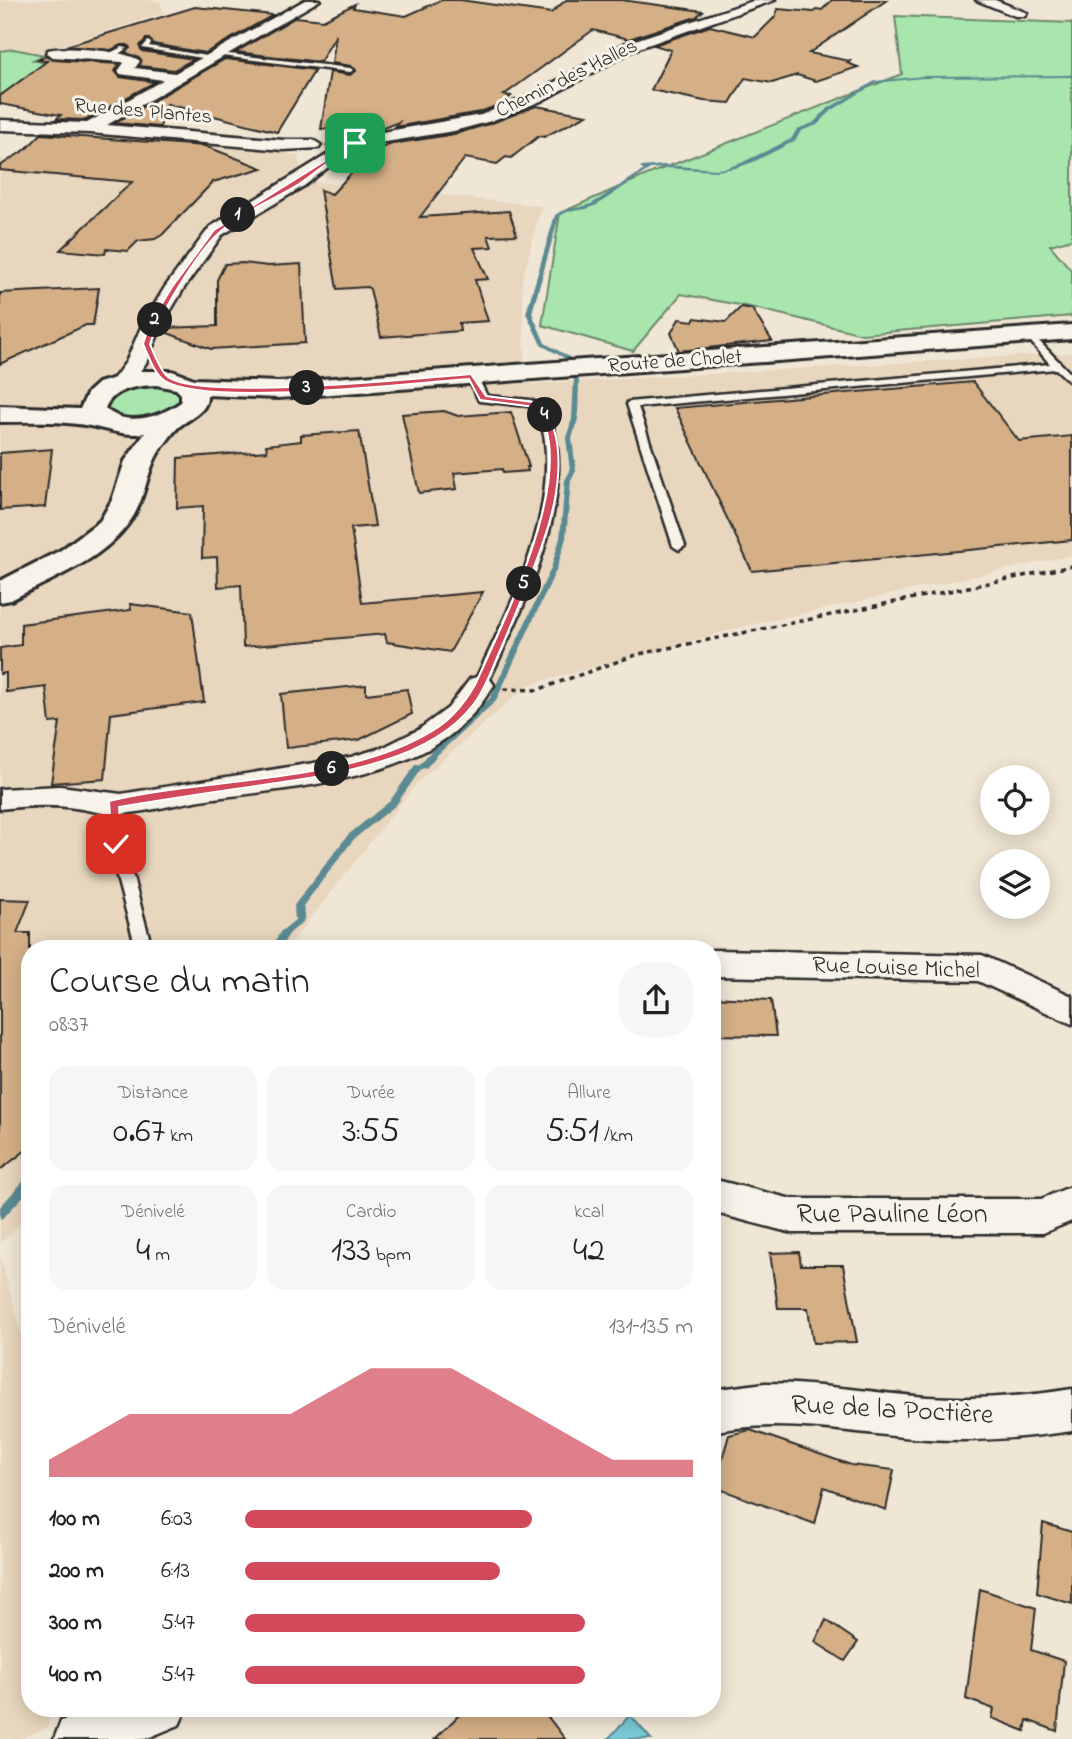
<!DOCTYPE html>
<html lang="fr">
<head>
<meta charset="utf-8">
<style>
	:root { --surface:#fff; --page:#f6f6f6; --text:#222; --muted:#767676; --accent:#d1495b }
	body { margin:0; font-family:"Indie Flower",sans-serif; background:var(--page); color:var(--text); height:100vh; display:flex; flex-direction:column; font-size:26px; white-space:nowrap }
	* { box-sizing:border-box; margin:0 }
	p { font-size:23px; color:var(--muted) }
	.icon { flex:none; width:38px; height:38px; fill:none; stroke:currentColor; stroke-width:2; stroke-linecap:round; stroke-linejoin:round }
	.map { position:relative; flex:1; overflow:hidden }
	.side { position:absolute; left:21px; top:940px; width:700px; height:777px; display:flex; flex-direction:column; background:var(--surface); border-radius:28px; box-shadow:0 4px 18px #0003 }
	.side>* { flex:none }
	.fabs { position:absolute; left:980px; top:765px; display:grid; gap:14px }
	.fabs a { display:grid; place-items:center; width:70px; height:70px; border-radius:50%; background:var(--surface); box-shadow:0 4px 18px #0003; font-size:35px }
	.pin { position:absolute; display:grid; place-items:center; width:60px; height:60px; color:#fff; margin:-30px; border-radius:14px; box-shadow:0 4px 10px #0006 }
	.km { position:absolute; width:35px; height:35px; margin:-18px; border-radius:50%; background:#222; color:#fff; font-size:19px; line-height:35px; text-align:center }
	.round { display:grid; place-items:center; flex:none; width:74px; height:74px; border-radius:28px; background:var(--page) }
	.overview { display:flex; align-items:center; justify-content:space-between; height:119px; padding:0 28px }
	h1 { font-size:38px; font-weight:600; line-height:52px }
	.figures { display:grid; grid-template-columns:repeat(3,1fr); gap:10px; height:119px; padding:7px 28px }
	.figures div { display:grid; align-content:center; border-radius:18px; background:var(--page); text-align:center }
	.figures b { font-size:35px; font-weight:600 }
	.figures small { font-size:19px; font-weight:400 }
	.figures p { font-size:19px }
	.chart { height:196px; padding:14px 28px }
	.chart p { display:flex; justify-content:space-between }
	.chart svg { width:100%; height:126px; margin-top:7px; fill:var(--accent); opacity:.7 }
	ul { padding:0 28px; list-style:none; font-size:23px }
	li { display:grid; grid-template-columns:112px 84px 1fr; align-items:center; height:52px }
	li i { height:18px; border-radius:9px; background:var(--accent) }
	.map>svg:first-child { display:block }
	.built { fill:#e8d6be }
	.green { fill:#a9e6ad; stroke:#6a886c; stroke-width:2 }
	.water { fill:#7acad6; stroke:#5a8a92; stroke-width:2 }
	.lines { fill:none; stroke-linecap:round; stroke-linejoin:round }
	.stream { fill:#5a8a92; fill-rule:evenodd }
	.building { fill:#d5b087; stroke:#2b2b2b; stroke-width:2 }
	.service-casing { stroke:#2b2b2b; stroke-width:5 }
	.minor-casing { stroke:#2b2b2b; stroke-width:5 }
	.secondary-casing { stroke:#2b2b2b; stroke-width:6 }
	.path { stroke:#2b2b2b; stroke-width:3.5; stroke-dasharray:5 4.5; stroke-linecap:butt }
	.service { fill:#f7f3e8; fill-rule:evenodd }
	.minor { fill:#f7f3e8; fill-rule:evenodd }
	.secondary { fill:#f7f3e8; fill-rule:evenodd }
	.route { fill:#d1495b; stroke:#fff; stroke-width:2 }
	.labels { text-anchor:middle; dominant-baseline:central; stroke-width:6; stroke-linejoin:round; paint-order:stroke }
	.far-street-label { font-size:21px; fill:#2b2b2b; stroke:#f7f3e8 }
	.street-label { font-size:24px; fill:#2b2b2b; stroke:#f7f3e8 }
	.near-street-label { font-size:28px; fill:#2b2b2b; stroke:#f7f3e8 }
</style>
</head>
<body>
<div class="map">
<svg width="1072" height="1739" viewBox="0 0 1072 1739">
	<rect width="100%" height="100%" fill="#f0e6d5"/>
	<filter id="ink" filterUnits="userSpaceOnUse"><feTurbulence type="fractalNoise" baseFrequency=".0143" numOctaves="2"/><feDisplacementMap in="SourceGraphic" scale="14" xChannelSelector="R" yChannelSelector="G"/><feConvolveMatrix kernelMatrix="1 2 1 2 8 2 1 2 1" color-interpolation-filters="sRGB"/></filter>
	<g filter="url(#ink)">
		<g class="built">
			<polygon points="0,0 148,0 160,2 164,13 0,65"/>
			<polygon points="104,134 268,149 298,156 300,168 289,179 541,206 522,281 525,361 529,384 1072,353 1072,555 750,625 528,685 416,784 287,948 30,948 30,1216 0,1243 0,160 53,165"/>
			<polygon points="0,1256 30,1364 30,1708 49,1708 48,1727 19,1739 0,1739"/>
		</g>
		<g class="green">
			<polygon points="895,16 1072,23 1072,239 1050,245 1072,271 1072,316 862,334 755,308 681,294 633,351 542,325 560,213 649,174 902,74"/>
			<polygon points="13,49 44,55 33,60 65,68 24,83 0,95 0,51"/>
			<path d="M150,382L182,391L183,404C159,420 132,424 105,413L102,401L106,395Z"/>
		</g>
		<polygon class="water" points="630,1715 651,1739 608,1739"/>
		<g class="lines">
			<g class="stream">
				<path d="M1072,75V77L922,78L876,83L831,111L817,125L801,131L795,141L753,162L736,168L716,171L664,168L650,169L597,205L586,209L567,212L559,216L532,313L545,343L571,358L566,359L541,345L526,313L555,215C566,207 581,209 593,203L644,170L641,169V167L664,165L716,169L726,168L741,163L791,139L797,129L813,123L827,109L875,81L922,76Z"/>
				<path d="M574,378L579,379L578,419L572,438L576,471L571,480L566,538L557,568L496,701L437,755L426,768L421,769L396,805L354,839L303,906C307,924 302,922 291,932C286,937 284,943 281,948H272L280,932L295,920L294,906L295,904L348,835L390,801L415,765L420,764L431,751L490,698L551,568L560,538L565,480L570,471L566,438L572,419Z"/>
				<polygon points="30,1177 30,1189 4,1217 0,1219 0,1207 26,1178"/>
			</g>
		</g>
		<g class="building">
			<polygon points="442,0 460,0 551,13 566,0 621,0 703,11 696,17 629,39 593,30 504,95 511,96 506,101 509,101 480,112 395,127 399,122 383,128 321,129 330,72 350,75 356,71 351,66 332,63 336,35 320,62 236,52 296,17 323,20 355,4 353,8 406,16"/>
			<polygon points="832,0 887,0 809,53 850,61 847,63 858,67 816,81 797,75 772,83 745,78 730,103 704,101 651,90 671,50 654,45 710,26 755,37 775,17 778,9 814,12 817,9 822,10"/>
			<polygon points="195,7 273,15 205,53 153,44 149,39 146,39 140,46 142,51 194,59 174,70 140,66 141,59 125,52 130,48 128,45 121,45 111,50 66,46"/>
			<polygon points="46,56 53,60 120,64 115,71 120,77 155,82 86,120 56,119 61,115 0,104 0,96 47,61 38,60"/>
			<polygon points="225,59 315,70 277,132 167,104 160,127 115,123"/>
			<polygon points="536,106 587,115 544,137 539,136 511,158 506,157 497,164 465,158 420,217 509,211 517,235 488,236 492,247 474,248 488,279 475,280 488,321 459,323 460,331 381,337 370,289 367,287 337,289 320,190 332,194 371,152 392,144 455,134 492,123"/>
			<polygon points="41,134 205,146 262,168 213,182 162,235 155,239 138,241 128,251 106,249 105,254 60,250 132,182 0,170 0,166 26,149"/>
			<polygon points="243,263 268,266 301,264 305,343 211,349 162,331 164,328 217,326 217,280 225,264"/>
			<polygon points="99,288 93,325 86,325 0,364 0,293"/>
			<polygon points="741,307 752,309 772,341 679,351 671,333 679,319 693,321 695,318 726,322"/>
			<polygon points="973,382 1019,441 1072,436 1072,540 752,571 675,408"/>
			<polygon points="444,411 458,416 511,412 529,467 527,467 528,471 503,473 502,469 454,473 457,489 419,493 402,414"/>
			<polygon points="359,431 375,526 351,528 362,603 483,592 450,652 387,642 385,634 243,647 241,585 218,587 217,557 202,558 203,506 177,508 178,458 267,451 266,445 301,441 301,435"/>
			<polygon points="52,449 45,507 0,510 0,453"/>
			<polygon points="130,604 192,612 204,702 111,714 105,779 51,783 60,722 50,723 46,687 6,692 6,673 0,674 0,648 21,645 21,624 131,610"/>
			<polygon points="366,685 366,694 407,689 412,714 359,740 286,748 281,694"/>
			<polygon points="0,899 30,900 17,933 30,933 30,1147 0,1170"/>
			<polygon points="712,997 771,1000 776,1036 712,1035"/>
			<polygon points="799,1252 801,1265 843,1265 857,1342 813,1343 808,1308 778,1308 770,1253"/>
			<polygon points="750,1430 851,1465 894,1470 886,1510 824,1487 815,1524 714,1487 729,1435"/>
			<polygon points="1043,1523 1072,1532 1072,1604 1037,1593"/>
			<polygon points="980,1589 1036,1608 1031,1650 1064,1661 1057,1731 1027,1720 1025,1731 992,1718 994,1709 966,1699"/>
			<polygon points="826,1620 858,1642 845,1661 815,1642"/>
			<polygon points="466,1708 541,1708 565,1739 435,1739"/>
		</g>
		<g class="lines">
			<g class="service-casing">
				<g id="service">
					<polygon points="148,41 151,43 149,46 218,58 214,60 142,48"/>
					<polygon points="122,47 127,48 112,59 106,59 106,55"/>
					<polygon points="220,53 350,68 354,70 350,72 222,56"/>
					<polygon points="1030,332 1072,375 1072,384 1056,369 638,407 685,546 679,550 673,546 627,404 628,402 1050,364 1025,335"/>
					<path d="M468,374H476L487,396L530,400L545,406C586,487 522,610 487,685L480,689L473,685C508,611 554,525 545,441C544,430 539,420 536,410L528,406L479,401L467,376Z"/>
					<polygon points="113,799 121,804 124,844 152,948 136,948 108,844 105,804"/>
				</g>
			</g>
			<g class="minor-casing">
				<g id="minor">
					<path d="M305,0H320L107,125L283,140H313L321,145L319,148L283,150L90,133L0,130V120L87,123L163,80L120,74L118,71L124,63L122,62L53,57L46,53L48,50C64,46 129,51 140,61L135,68L175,73Z"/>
					<polygon points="756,0 775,0 636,49 541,101 491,121 454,131 336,150 328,145 336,140 481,115 531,95 626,43"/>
					<polygon points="976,0 995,0 1027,13 1025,16 1015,16"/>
					<polygon points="330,153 336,155 338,158 336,161 304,186 222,235 184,288 162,325 146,363 129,386 115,386 111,382 126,362 142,325 165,287 210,227"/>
					<path d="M480,676L490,679L494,685C486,697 478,709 468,719C413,780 284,789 207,799C177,803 147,813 117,814C103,814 89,810 75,808C50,804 25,806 0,809V789L60,786L121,794L351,757L384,747L418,730L448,708L470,679Z"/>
					<polygon points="712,950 982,955 1072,996 1072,1024 978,981 712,976"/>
					<polygon points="712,1179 792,1199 1041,1199 1072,1186 1072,1221 1043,1233 792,1233 712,1212"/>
					<path d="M765,1383C820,1383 873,1393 927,1397C975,1400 1024,1397 1072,1389V1431C1024,1438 975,1442 927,1439C854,1434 785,1417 712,1432V1390Z"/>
					<polygon points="95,1708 187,1708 179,1725 145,1739 54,1739 61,1721"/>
				</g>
			</g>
			<g class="secondary-casing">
				<path id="secondary" d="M1072,325V339L278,398L207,395C208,411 192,417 181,425C174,430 169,439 163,446C147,466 147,493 134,515C108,559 54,577 11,600L0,602V581L61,550L100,521L112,500L125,461L145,433C126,436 113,431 95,427C64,420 31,422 0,422V406L80,409L88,392L98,383L139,371H172L194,379L278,382ZM156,385L176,389L181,394V402C161,417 125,428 105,408C114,388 137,386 156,385Z"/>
			</g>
			<polyline class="path" points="504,689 537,690 639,654 1072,566"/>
			<use href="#service" class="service"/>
			<use href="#minor" class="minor"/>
			<use href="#secondary" class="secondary"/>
		</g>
	</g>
	<path class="route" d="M355,141L357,144L343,146L344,155C326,161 315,174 299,184C273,200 244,211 221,231C198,250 159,316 150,344C154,354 160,370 168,377C200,401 422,378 471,374L486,396L540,403C571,440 557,504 542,545C529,582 514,618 499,653C491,671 485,690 473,705C426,766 320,776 250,787C206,793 162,800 119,807L122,844L120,847H112L109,801C207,777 346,784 432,731C451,720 464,704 475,685C502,624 583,466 535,407L480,400L469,379C410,383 208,407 165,381C154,374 148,355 143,344L149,325L172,287L214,230L339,152L334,144Z"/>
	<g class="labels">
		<g class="far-street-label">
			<text transform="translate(567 79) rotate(-26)">Chemin des Halles</text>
			<text transform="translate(143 112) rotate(5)">Rue des Plantes</text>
			<text transform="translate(675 362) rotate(-4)">Route de Cholet</text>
		</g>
		<g class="street-label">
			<text transform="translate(896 969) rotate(2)">Rue Louise Michel</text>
		</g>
		<g class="near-street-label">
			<text x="892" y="1215">Rue Pauline Léon</text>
			<text transform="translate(892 1411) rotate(3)">Rue de la Poctière</text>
		</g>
	</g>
</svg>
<div class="fabs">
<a><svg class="icon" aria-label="locate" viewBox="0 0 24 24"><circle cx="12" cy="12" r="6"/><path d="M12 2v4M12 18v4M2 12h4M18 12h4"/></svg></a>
<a><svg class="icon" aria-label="layers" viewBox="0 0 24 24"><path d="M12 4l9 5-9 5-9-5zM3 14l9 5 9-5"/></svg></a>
</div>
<div class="pin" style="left:355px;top:143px;background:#1e9e55"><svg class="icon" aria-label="arrive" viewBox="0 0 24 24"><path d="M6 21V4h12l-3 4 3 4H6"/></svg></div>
<div class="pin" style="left:116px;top:844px;background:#d93025"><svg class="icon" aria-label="check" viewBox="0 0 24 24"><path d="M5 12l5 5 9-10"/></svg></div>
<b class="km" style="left:238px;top:215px">1</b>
<b class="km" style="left:155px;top:320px">2</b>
<b class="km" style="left:307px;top:388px">3</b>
<b class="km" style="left:545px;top:415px">4</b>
<b class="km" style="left:524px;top:584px">5</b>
<b class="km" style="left:332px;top:769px">6</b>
<section class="side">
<div class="overview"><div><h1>Course du matin</h1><p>08:37</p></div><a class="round"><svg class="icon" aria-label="share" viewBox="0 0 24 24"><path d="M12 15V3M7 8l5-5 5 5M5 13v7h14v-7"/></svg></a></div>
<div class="figures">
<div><p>Distance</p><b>0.67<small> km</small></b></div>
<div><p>Durée</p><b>3:55</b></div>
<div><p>Allure</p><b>5:51<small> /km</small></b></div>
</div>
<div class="figures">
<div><p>Dénivelé</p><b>4<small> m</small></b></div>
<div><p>Cardio</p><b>133<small> bpm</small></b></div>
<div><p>kcal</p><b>42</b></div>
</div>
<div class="chart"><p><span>Dénivelé</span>131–135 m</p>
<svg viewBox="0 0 160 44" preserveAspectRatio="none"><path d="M0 44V38L10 30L20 22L30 22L40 22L50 22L60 22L70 14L80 6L90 6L100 6L110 14L120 22L130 30L140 38L150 38L160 38V44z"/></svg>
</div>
<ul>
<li><b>100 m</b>6:03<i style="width:64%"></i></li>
<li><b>200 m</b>6:13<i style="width:57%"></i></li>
<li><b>300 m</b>5:47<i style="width:76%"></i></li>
<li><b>400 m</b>5:47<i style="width:76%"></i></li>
</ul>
</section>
</div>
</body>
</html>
